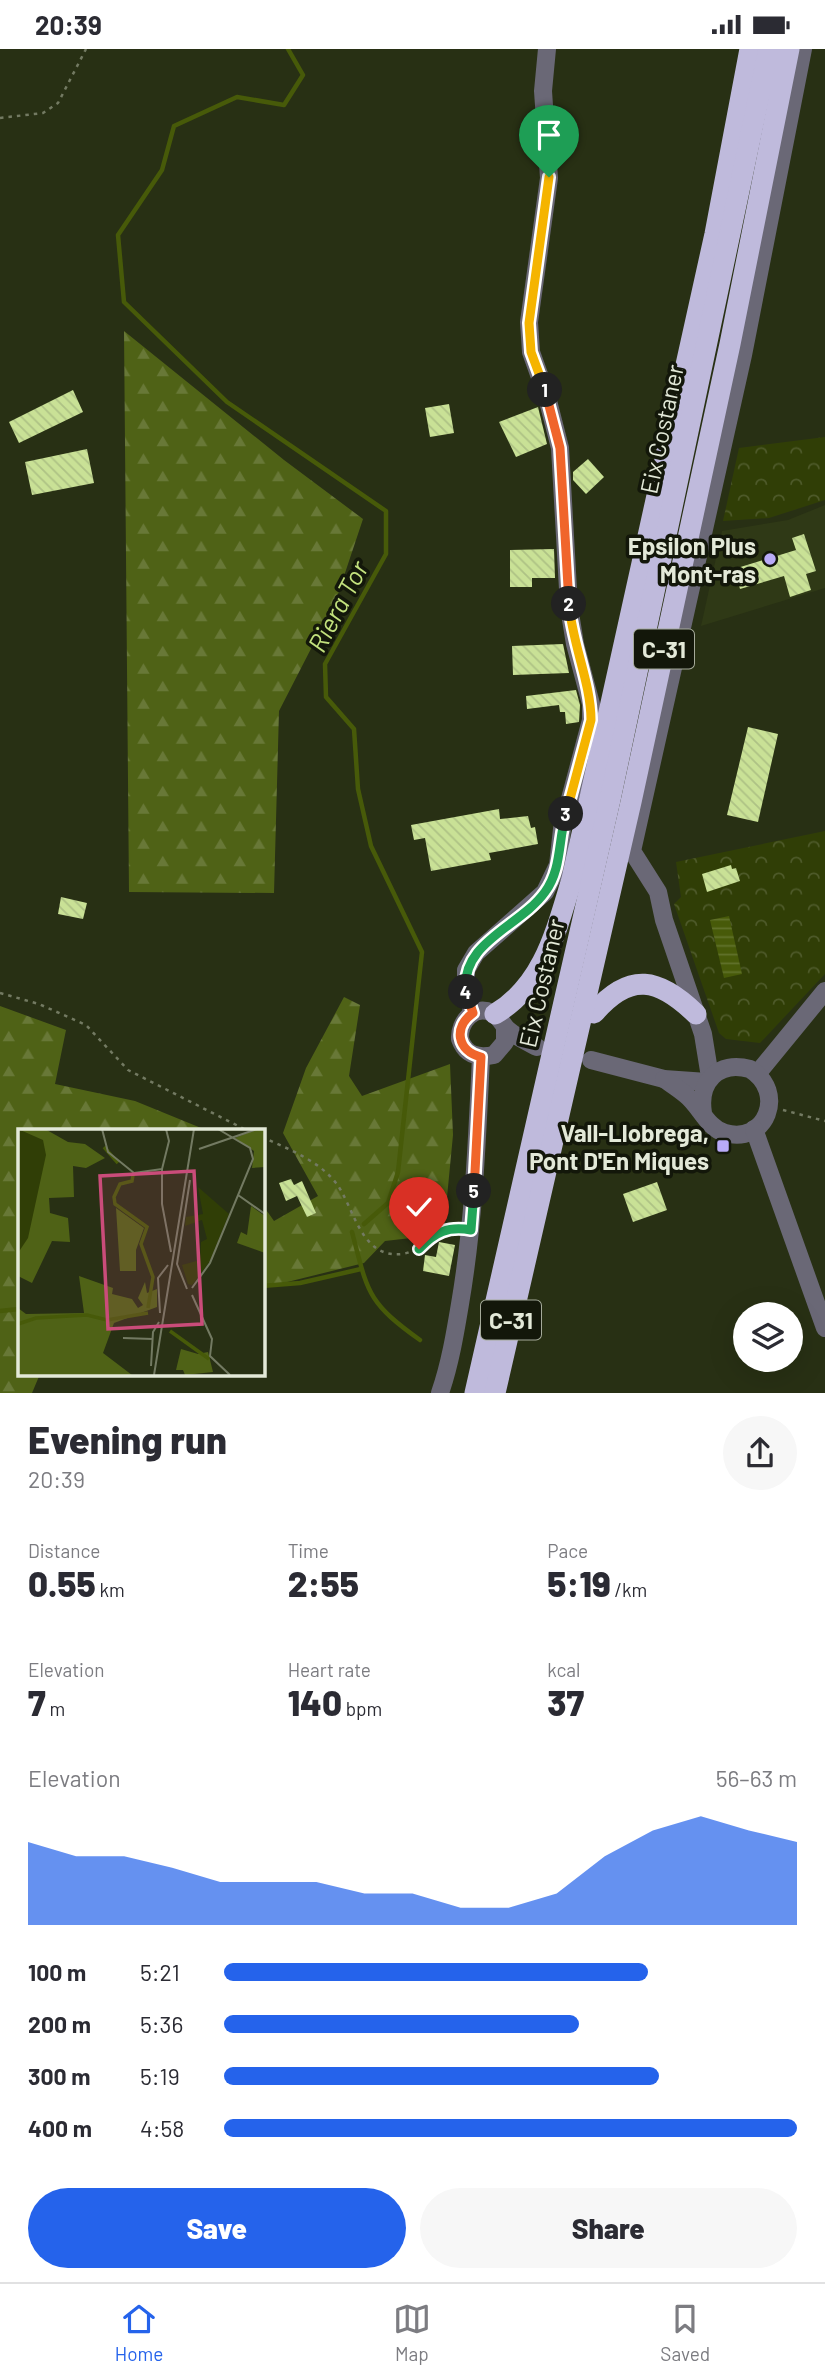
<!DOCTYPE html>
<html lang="en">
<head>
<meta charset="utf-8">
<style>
	:root { --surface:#fff; --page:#f7f7f7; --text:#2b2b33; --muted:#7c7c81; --line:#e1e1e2; --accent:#2563eb }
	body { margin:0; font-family:Barlow,sans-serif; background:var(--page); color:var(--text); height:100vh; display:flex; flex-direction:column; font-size:26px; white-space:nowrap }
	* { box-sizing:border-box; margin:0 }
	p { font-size:23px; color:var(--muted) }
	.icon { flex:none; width:38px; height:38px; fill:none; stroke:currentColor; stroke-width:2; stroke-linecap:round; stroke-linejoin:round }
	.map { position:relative; height:1344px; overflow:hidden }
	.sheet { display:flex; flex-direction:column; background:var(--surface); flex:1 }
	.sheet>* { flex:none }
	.tools { position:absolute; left:733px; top:1253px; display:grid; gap:14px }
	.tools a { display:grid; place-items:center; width:70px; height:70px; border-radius:50%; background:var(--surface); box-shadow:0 7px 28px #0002; font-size:35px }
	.pin { position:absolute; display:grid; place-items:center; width:60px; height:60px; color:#fff; margin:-72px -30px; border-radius:50% 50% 50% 0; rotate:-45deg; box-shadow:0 0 7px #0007 }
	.pin .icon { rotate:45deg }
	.km { position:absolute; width:35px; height:35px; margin:-18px; border-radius:50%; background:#222; color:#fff; font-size:19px; line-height:35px; text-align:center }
	.round { display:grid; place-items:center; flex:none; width:74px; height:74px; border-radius:37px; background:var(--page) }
	.head { display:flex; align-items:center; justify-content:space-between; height:119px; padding:0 28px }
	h1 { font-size:38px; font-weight:800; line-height:52px }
	.metrics { display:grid; grid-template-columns:repeat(3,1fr); gap:10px; height:119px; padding:7px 28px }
	.metrics div { display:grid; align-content:center }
	.metrics b { font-size:35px; font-weight:800 }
	.metrics small { font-size:19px; font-weight:400 }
	.metrics p { font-size:19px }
	.chart { height:196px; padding:14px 28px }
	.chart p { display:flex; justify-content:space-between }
	.chart svg { width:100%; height:126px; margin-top:7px; fill:var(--accent); opacity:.7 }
	.action { display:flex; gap:14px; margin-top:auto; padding:14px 28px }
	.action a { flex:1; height:80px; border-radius:42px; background:var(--accent); color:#fff; font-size:28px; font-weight:800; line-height:80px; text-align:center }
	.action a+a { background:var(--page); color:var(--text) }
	ul { padding:0 28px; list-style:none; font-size:23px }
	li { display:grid; grid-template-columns:112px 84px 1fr; align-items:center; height:52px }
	li i { height:18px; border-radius:9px; background:var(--accent) }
	.status { display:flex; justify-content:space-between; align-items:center; height:49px; padding:0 35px; background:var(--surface); direction:ltr }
	.status svg { height:19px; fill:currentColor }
	.menu { display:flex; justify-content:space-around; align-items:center; height:98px; border-top:2px solid var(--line); background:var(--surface); font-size:19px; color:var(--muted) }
	.menu a { display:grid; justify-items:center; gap:4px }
	.menu .current { color:var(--accent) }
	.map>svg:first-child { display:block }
	.built { fill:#2f3916 }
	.forest { fill:url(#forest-firs) }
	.park { fill:url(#park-crowns) }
	.water { fill:url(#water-rules) }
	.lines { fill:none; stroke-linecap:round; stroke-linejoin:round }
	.stream { stroke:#475a09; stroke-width:4.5 }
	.building { fill:url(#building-back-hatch) }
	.path { stroke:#737a62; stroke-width:2.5; stroke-dasharray:3.5 5; stroke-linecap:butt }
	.minor { stroke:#6a6876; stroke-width:18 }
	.highway { stroke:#bfbadc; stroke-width:21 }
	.split-1-casing { stroke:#fff; stroke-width:14 }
	.split-2-casing { stroke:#fff; stroke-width:14 }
	.split-3-casing { stroke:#fff; stroke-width:14 }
	.split-4-casing { stroke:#fff; stroke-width:14 }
	.split-5-casing { stroke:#fff; stroke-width:14 }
	.split-6-casing { stroke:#fff; stroke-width:14 }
	.split-1 { stroke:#f5b400; stroke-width:9 }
	.split-2 { stroke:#f0652b; stroke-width:9 }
	.split-3 { stroke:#f5b400; stroke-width:9 }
	.split-4 { stroke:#22a559; stroke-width:9 }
	.split-5 { stroke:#f0652b; stroke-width:9 }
	.split-6 { stroke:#22a559; stroke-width:9 }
	.poi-dot { fill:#b9abf7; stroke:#13170a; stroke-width:2.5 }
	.labels { text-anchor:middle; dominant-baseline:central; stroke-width:7; stroke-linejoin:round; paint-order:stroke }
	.shield { fill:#13170a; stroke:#a5aa9a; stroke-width:2 }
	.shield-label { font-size:23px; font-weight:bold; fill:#e3e9d8 }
	.street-label { font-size:24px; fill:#e3e9d8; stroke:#13170a }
	.poi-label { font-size:24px; font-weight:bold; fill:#e3e9d8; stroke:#13170a; text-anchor:end }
	.water-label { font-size:26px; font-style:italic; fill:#c3e27d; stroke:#13170a }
	.inset-river { fill:none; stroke:#475a09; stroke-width:3.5 }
	.inset-road { fill:none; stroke:#737a62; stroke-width:2 }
	.view { fill:#ca4c7a; fill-opacity:0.15; stroke:#ca4c7a; stroke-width:3.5 }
	.inset-edge { fill:none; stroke:#e3e9d8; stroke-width:3.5 }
</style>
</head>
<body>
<div class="status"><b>20:39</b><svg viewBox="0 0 49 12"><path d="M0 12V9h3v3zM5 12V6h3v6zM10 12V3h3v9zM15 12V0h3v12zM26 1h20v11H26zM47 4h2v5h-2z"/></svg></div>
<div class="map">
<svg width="825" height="1344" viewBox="0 0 825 1344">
	<defs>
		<pattern id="forest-firs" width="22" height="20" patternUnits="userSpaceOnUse" patternTransform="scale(1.75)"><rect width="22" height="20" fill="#4f6216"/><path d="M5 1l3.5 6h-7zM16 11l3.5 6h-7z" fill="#687837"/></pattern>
		<pattern id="park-crowns" width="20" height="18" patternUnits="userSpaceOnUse" patternTransform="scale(1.75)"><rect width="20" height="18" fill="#303e06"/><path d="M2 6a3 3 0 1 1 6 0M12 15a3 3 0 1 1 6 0" fill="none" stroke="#4e5a2a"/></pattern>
		<pattern id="water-rules" width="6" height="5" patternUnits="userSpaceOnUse" patternTransform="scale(1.75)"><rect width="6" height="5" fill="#475a09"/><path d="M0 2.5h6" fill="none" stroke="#61722c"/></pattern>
		<pattern id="building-back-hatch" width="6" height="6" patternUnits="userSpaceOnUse" patternTransform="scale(1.75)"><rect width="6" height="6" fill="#c9e196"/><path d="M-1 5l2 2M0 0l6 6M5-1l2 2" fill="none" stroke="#aec285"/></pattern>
	</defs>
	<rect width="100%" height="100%" fill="#283014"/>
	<polygon class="built" points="825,456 825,539 701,577 722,482 788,471"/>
	<g class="forest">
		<polygon points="124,282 284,411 363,470 336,551 279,662 274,844 129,843"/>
		<polygon points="344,948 360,956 349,1027 362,1047 450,1015 453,1086 445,1169 411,1189 385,1192 364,1214 263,1239 262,1155 274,1172 318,1147 283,1084 306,1019"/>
		<polygon points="0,957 66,981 55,1035 135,1052 206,1081 19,1082 19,1325 40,1325 32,1344 0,1344"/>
	</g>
	<g class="park">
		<polygon points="825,388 825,451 769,469 723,472 739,399"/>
		<polygon points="825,782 825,925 760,994 726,990 719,984 674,855 681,848 676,813"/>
	</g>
	<polygon class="water" points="729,867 742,925 724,929 710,871"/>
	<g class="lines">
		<g class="stream">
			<polyline points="288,0 303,26 284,56 237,48 174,77 162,121 118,186 124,253 227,353 386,462 386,505 325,615 326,648 354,680 358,740 371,797 422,903 398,1123 388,1154 364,1175"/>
			<path d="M352,1183C368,1244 367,1253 420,1291"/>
			<polyline points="262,1237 300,1234 361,1220"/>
			<polyline points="0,1262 19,1260"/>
		</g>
	</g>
	<g class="building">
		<polygon points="73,341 83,363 19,394 9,373"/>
		<polygon points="449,355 454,384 430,388 425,359"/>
		<polygon points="538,358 547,395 516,408 499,373"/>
		<polygon points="87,400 94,434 32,446 25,413"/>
		<polygon points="588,410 604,428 586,445 573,431 573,423"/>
		<polygon points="804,485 816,522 806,525 811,541 790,548 784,527 740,540 734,520 796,501 792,489"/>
		<polygon points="554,500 555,529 532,529 532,538 510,538 510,501"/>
		<polygon points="563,595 569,624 513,626 512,597"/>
		<polygon points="576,641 580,656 579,673 566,675 565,663 560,663 559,656 527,660 526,647"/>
		<polygon points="748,678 778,685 758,773 727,766"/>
		<polygon points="499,760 500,770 528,767 531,779 535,778 538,795 489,804 491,811 431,822 425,789 414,791 411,776"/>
		<polygon points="731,816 732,820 736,819 740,832 707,843 702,825"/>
		<polygon points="61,848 87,854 83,870 58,865"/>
		<polygon points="291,1130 294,1136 302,1132 316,1164 307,1168 297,1147 286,1152 279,1134"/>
		<polygon points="657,1133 667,1161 633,1173 623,1145"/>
		<polygon points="439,1193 455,1196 449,1227 423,1222 425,1206 436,1208"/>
	</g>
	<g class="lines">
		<g class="path">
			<polyline points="0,69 43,64 58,54 86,0"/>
			<polyline points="0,944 39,955 86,976 128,1021 248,1082"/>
			<polyline points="783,1061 825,1072"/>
			<path d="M262,1088C288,1100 318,1111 336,1134C354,1157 360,1210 402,1205C422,1202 433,1182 454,1178"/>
		</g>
		<g class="minor">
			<polyline points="473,964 466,942 466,921 476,904 545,843 558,816 562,780 591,671 591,655 575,595 569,558 560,399 547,348 531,303 529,273 549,129 543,42 547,0"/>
			<path d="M505,979V993L494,1006C478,1009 466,1007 460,990C459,973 474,955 492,964C500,968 502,975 507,980C516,988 527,993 537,998"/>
			<polyline points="591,1011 664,1030 707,1033"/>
			<polyline points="757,1025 825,942"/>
			<polyline points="710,1028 703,985 664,871 658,843 632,802 743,306 803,0"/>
			<path d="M664,1030C671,1035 679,1040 686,1046C700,1057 707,1079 725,1084C766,1096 787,1043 750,1020C718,1011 698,1033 703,1064"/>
			<polyline points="754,1080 825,1279"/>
			<path d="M440,1344C450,1315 455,1285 460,1255C474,1173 477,1091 481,1008"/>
		</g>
		<g class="highway">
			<path d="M594,964C630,922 659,929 696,965"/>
			<path d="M495,965C544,936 556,882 572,830L715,185L750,0"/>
			<polyline points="475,1344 610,751 769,0"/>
			<polyline points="495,1344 631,753 730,295 789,0"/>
		</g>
	</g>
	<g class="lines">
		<g class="split-1-casing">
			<polyline id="split-1" points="545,341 531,303 529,274 549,128"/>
		</g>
		<g class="split-2-casing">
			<polyline id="split-2" points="545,341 560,399 569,555"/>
		</g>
		<g class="split-3-casing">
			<path id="split-3" d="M566,765L591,671C591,634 572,594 569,555"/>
		</g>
		<g class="split-4-casing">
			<path id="split-4" d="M466,943C460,893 520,878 545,843C562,820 558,791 566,765"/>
		</g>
		<g class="split-5-casing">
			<path id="split-5" d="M466,943L473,964C453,978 457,1002 481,1008L474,1142"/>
		</g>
		<g class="split-6-casing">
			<path id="split-6" d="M419,1200C435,1183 448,1177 471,1181L474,1142"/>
		</g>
		<use href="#split-1" class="split-1"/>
		<use href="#split-2" class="split-2"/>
		<use href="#split-3" class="split-3"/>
		<use href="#split-4" class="split-4"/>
		<use href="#split-5" class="split-5"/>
		<use href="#split-6" class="split-6"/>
	</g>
	<g class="poi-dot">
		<circle cx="770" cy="510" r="7"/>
		<rect x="716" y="1090" width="14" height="14" rx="3.5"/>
	</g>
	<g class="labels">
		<g class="shield">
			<rect x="634" y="580.5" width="60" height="39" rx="5"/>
			<rect x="481" y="1251.5" width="60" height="39" rx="5"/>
		</g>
		<g class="shield-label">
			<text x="664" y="600">C-31</text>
			<text x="511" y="1271">C-31</text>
		</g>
		<g class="street-label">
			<text transform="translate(661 380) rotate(-78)">Eix Costaner</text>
			<text transform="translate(541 934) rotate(-77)">Eix Costaner</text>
		</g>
		<g class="poi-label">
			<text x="756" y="496">Epsilon Plus<tspan x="756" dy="28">Mont-ras</tspan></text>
			<text x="709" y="1083">Vall-Llobrega,<tspan x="709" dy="28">Pont D'En Miques</tspan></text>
		</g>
		<g class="water-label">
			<text transform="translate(337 557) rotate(-62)">Riera Tor</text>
		</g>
	</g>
	<g transform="translate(18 1080)">
		<rect width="247" height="247" fill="#283014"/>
		<path d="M0,0H27L50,13L67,15L87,29L68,39L55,37L56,68L31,69L32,84L50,89L52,113L34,112L14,154L0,147ZM239,0H247V38L234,39L236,22L217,9ZM233,77L247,87V124L219,114L223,103L229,106ZM98,79L126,99L118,121V142H102ZM61,147L95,159L94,165L114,170L120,179L125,176L120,169L127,153L129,164L139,160V178L96,194L85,224L114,246H0V179L8,185L66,184ZM163,220L180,225L190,223L195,243L167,246L165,241H158Z" fill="#4f6216"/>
		<path d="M0,0L25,11L28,26L10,109L0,124ZM180,58L211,85L192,132L174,156L170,155L164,136L182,131L183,113L189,110L184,91L167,97L168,88L185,85Z" fill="#303e06"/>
		<path class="inset-river" d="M86,18L100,34M115,46L114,52L102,55L96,68L97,75L129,98L123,115L135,148L130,179M0,195L18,189L69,186L89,191L130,184M152,202L191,230"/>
		<path class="inset-road" d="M84,0L90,23L116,44L144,40M148,0L151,12L144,40V75L153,123M181,20L239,0M220,66L247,85M174,159L192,134L235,30L232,19L200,0M169,160L159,135L172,51M174,166L194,210L192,227L212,246M142,184L140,149L150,136M105,209L135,210M133,237L135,203L141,193M136,246L176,0"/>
		<path class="view" d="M176,42L184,195L90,200L82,47Z"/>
		<rect width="247" height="247" class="inset-edge"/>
	</g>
</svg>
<div class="tools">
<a><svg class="icon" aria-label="layers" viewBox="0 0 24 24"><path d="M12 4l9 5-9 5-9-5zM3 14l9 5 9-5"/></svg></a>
</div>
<div class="pin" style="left:549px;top:128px;background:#1e9e55"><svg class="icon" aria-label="arrive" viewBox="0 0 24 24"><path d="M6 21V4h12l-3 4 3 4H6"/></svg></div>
<div class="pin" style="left:419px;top:1200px;background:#d93025"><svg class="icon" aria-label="check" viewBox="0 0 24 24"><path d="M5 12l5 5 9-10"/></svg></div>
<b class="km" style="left:545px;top:341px">1</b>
<b class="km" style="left:569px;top:555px">2</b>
<b class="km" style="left:566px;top:765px">3</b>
<b class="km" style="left:466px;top:943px">4</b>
<b class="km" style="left:474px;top:1142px">5</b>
</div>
<section class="sheet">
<div class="head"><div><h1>Evening run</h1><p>20:39</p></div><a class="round"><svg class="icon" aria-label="share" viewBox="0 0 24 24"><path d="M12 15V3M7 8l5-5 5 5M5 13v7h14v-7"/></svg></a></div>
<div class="metrics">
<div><p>Distance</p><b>0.55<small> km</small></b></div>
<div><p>Time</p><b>2:55</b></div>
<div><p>Pace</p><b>5:19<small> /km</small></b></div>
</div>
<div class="metrics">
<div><p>Elevation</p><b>7<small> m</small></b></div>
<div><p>Heart rate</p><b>140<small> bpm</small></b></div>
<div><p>kcal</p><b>37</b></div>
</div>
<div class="chart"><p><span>Elevation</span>56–63 m</p>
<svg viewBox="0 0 160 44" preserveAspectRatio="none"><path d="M0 44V15L10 20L20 20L30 24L40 29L50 29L60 29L70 33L80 33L90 38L100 38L110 33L120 20L130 11L140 6L150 11L160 15V44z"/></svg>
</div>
<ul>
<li><b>100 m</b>5:21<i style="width:74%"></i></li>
<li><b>200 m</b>5:36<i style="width:62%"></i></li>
<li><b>300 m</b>5:19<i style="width:76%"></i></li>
<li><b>400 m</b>4:58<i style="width:100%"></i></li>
</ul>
<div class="action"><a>Save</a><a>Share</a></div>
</section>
<nav class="menu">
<a class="current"><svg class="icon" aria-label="home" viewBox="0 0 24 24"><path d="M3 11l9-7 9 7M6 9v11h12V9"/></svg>Home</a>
<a><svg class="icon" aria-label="map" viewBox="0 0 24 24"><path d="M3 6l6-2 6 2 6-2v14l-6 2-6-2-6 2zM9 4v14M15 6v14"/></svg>Map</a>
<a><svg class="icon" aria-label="saved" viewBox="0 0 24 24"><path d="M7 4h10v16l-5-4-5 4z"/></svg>Saved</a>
</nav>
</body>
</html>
